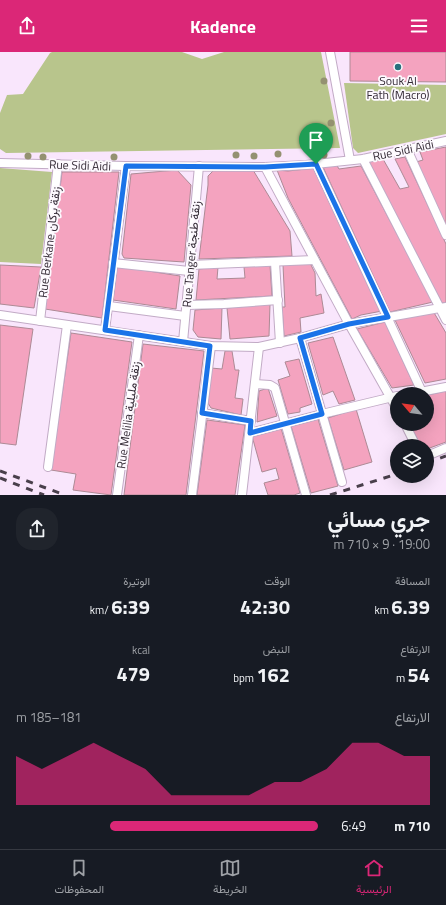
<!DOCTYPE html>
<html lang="ar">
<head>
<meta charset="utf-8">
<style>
	:root { --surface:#171b24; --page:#20242c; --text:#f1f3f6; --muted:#9ea1a6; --line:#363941; --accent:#db2777 }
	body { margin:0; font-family:"Titillium Web",Vazirmatn,sans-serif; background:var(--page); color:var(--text); direction:rtl; height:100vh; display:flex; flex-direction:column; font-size:15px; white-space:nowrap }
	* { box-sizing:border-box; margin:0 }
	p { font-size:13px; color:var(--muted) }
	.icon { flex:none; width:22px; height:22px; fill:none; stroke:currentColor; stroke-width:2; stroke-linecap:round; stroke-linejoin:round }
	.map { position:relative; height:443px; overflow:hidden; direction:ltr }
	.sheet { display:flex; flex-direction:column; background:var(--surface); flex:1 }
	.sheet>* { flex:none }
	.needle { width:26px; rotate:299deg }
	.buttons { position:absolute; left:390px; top:335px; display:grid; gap:8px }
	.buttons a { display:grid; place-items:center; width:44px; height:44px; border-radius:50%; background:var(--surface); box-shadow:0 4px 16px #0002; font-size:20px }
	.pin { position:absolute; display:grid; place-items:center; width:34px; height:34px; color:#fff; margin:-41px -17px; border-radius:50% 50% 50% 0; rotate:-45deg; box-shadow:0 0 4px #0007 }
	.pin .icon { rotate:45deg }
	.round { display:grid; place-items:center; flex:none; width:42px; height:42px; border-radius:16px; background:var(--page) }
	.headline { display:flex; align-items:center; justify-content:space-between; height:68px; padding:0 16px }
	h1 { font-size:22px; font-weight:700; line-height:30px }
	.stats { display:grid; grid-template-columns:repeat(3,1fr); gap:6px; height:68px; padding:4px 16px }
	.stats div { display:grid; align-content:center }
	.stats b { font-size:20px; font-weight:700 }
	.stats small { font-size:11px; font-weight:400 }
	.stats p { font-size:11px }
	.chart { height:112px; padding:8px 16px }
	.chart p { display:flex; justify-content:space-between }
	.chart svg { width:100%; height:72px; margin-top:4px; fill:var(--accent); opacity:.7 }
	ul { padding:0 16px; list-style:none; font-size:13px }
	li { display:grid; grid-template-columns:64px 48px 1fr; align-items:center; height:30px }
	li i { height:10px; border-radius:5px; background:var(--accent) }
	header { display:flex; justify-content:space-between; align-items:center; height:52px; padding:0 16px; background:var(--accent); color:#fff; font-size:18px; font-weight:700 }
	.menu { display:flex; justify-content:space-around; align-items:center; height:56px; border-top:1px solid var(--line); background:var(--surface); font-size:11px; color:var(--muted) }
	.menu a { display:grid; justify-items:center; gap:2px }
	.menu .on { color:var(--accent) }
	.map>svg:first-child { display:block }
	.green { fill:#b8c58c }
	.building { fill:#f4a3bf; stroke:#ad8a95 }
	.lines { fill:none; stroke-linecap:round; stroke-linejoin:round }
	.street-casing { stroke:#c2abc6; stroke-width:10 }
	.street { stroke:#fff; stroke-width:8 }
	.rail { stroke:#493f4b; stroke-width:3; stroke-dasharray:7 7; stroke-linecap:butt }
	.tree { fill:#949171 }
	.route-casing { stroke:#fff; stroke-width:8 }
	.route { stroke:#1a73e8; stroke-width:5 }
	.poi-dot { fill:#29707d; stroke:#fdf9fe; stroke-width:1.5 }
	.labels { text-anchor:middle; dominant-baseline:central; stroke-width:3.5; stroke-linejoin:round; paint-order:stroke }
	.poi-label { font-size:12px; fill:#342b36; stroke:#fdf9fe }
	.street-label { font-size:12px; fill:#342b36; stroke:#fdf9fe }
</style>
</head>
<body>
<header><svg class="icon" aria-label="menu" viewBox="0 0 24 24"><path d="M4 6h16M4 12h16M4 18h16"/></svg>Kadence<svg class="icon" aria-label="share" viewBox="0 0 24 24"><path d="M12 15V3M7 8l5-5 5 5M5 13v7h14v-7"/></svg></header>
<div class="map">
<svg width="446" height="443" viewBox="0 0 446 443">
	<rect width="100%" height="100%" fill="#f9e6fc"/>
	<g class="green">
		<polygon points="52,0 182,0 202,7 224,0 321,0 340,96 6,101 0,97 0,61 7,43 23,42 50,1"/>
		<polygon points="344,31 446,33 446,82 358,101 353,96"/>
		<polygon points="0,116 52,120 41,212 0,210"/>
	</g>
	<g class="building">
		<polygon points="350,0 446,0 446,30 350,29"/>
		<polygon points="446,95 446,175 416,110 423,108 420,100"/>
		<polygon points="405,105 446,192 446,251 442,251 368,109 383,107 400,137 409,135 395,107"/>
		<polygon points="336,112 339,117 361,114 433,250 390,260 323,115"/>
		<polygon points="315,116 382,259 361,263 352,267 288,146 277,118 288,119"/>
		<polygon points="177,118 191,133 184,210 124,206 122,202 131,122"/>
		<polygon points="214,118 253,118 290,179 292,204 199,207 208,133 208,124"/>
		<polygon points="62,120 119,120 102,266 45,257"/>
		<polygon points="310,211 315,221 316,244 321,242 324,261 300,266 301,280 284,284 282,255 285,255 283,213"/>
		<polygon points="0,213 41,215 34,256 0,252"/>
		<polygon points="270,213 272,244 196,248 199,217 218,215 217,227 245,226 244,215"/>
		<polygon points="117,214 180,224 176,257 113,248"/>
		<polygon points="270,252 269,284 230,287 227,256"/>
		<polygon points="222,256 221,287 198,285 193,278 195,258"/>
		<polygon points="433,259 446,281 446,327 425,331 395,268"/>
		<polygon points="385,270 414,333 392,336 357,277"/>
		<polygon points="0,273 33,277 16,393 0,391"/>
		<polygon points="71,281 132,290 111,443 73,438 76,422 51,418"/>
		<polygon points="333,285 355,348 339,352 333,339 323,343 308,291"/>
		<polygon points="143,292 204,299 186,443 124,443"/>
		<polygon points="225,299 232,299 235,318 239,318 235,346 243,347 241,363 211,356 208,351 211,316 222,317"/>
		<polygon points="299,307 312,352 300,356 300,360 288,362 278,328 290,324 285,310"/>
		<polygon points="268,336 277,364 257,370 259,339"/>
		<polygon points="446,339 446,390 427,397 427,394 421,394 409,372 427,372 427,343"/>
		<polygon points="356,357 372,410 344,418 328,366"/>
		<polygon points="318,367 338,434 311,441 291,374"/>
		<polygon points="207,368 245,373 235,443 197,443"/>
		<polygon points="281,376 300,441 294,443 268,443 264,431 279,427 276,416 262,420 252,384"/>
	</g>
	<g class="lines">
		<g class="street-casing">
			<g id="street">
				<polyline points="330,0 350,108"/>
				<polyline points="407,97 446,183"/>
				<polyline points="363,107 446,268"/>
				<polyline points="0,111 126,114 265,115 306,113 363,107 446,89"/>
				<polyline points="316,112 422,340"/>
				<polyline points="265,115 349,272 397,357"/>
				<polyline points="275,210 280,291"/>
				<polyline points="113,211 189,219"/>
				<polyline points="190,213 314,208"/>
				<polyline points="186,253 224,252 278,248"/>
				<polyline points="109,254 185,264"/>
				<polyline points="0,263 211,294 259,295 300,286 349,272 446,255"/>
				<polyline points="40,269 58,112"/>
				<polyline points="105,278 126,114"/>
				<polyline points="300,286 342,430"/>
				<polyline points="183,290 199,114"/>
				<polyline points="255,332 270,333 275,336 306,443"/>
				<polyline points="410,342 446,335"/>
				<polyline points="202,361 251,369"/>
				<polyline points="405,372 416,394"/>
				<polyline points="250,381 322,362 397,344"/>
				<polyline points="427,404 446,396"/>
				<polyline points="48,415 67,273"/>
				<polyline points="117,443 139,283"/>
				<polyline points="192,443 211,294"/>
				<polyline points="242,443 259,295"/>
			</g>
		</g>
		<use href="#street" class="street"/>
		<g class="rail">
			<polyline points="427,411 446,404"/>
			<polyline points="0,419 65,443"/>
			<polyline points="0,426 44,443"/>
			<polyline points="330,443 397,422"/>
		</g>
	</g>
	<g class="tree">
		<circle cx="324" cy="29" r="3.5"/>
		<circle cx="331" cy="71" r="3.5"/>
		<circle cx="278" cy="102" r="3.5"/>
		<circle cx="236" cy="103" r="3.5"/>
		<circle cx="324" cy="103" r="3.5"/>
		<circle cx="28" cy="104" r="3.5"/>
		<circle cx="254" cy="104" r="3.5"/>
		<circle cx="43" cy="105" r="3.5"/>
		<circle cx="114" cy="105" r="3.5"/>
	</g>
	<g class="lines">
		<g class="route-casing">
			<polygon id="route" points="316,112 388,265 349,272 300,286 322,362 250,381 251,369 202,361 210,294 105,278 126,114 265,115"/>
		</g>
		<use href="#route" class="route"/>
	</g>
	<circle class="poi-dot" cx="398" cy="15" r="4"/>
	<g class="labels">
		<g class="poi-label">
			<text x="398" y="28">Souk Al<tspan x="398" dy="14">Fath (Macro)</tspan></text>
		</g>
		<g class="street-label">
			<text transform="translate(403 98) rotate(-12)">Rue Sidi Aidi</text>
			<text transform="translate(80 113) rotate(2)">Rue Sidi Aidi</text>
			<text transform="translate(49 190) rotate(-83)">Rue Berkane زنقة بركان</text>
			<text transform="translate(191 202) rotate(-85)">Rue Tanger زنقة طنجة</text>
			<text transform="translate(128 363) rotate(-82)">Rue Melilia زنقة مليلية</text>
		</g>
	</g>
</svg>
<div class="buttons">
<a><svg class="needle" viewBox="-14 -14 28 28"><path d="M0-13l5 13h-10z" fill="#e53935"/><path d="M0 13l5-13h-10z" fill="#9ea1a6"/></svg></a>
<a><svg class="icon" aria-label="layers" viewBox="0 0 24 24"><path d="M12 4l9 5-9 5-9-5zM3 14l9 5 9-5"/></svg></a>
</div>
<div class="pin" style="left:316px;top:112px;background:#1e9e55"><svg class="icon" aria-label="arrive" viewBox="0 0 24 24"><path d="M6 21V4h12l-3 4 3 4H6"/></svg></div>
</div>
<section class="sheet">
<div class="headline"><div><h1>جري مسائي</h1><p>19:00 · 9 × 710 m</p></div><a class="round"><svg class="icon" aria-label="share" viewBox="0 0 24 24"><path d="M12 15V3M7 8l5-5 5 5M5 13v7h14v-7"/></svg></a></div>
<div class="stats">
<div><p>المسافة</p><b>6.39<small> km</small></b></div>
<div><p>الوقت</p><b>42:30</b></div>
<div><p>الوتيرة</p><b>6:39<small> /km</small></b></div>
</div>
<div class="stats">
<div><p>الارتفاع</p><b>54<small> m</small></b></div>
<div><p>النبض</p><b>162<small> bpm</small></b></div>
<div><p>kcal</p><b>479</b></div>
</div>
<div class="chart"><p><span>الارتفاع</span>181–185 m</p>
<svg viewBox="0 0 160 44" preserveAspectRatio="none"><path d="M0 44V14L10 22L20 14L30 6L40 14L50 22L60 38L70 38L80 38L90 38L100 30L110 30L120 22L130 6L140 6L150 14L160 14V44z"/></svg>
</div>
<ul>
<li><b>710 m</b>6:49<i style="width:69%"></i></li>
</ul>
</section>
<nav class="menu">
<a class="on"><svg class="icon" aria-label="home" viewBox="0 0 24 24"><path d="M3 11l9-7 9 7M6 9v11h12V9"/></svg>الرئيسية</a>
<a><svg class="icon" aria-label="map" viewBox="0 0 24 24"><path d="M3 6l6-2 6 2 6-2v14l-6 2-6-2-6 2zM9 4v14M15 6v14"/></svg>الخريطة</a>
<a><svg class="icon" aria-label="saved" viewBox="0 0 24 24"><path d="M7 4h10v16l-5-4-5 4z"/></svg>المحفوظات</a>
</nav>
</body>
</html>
